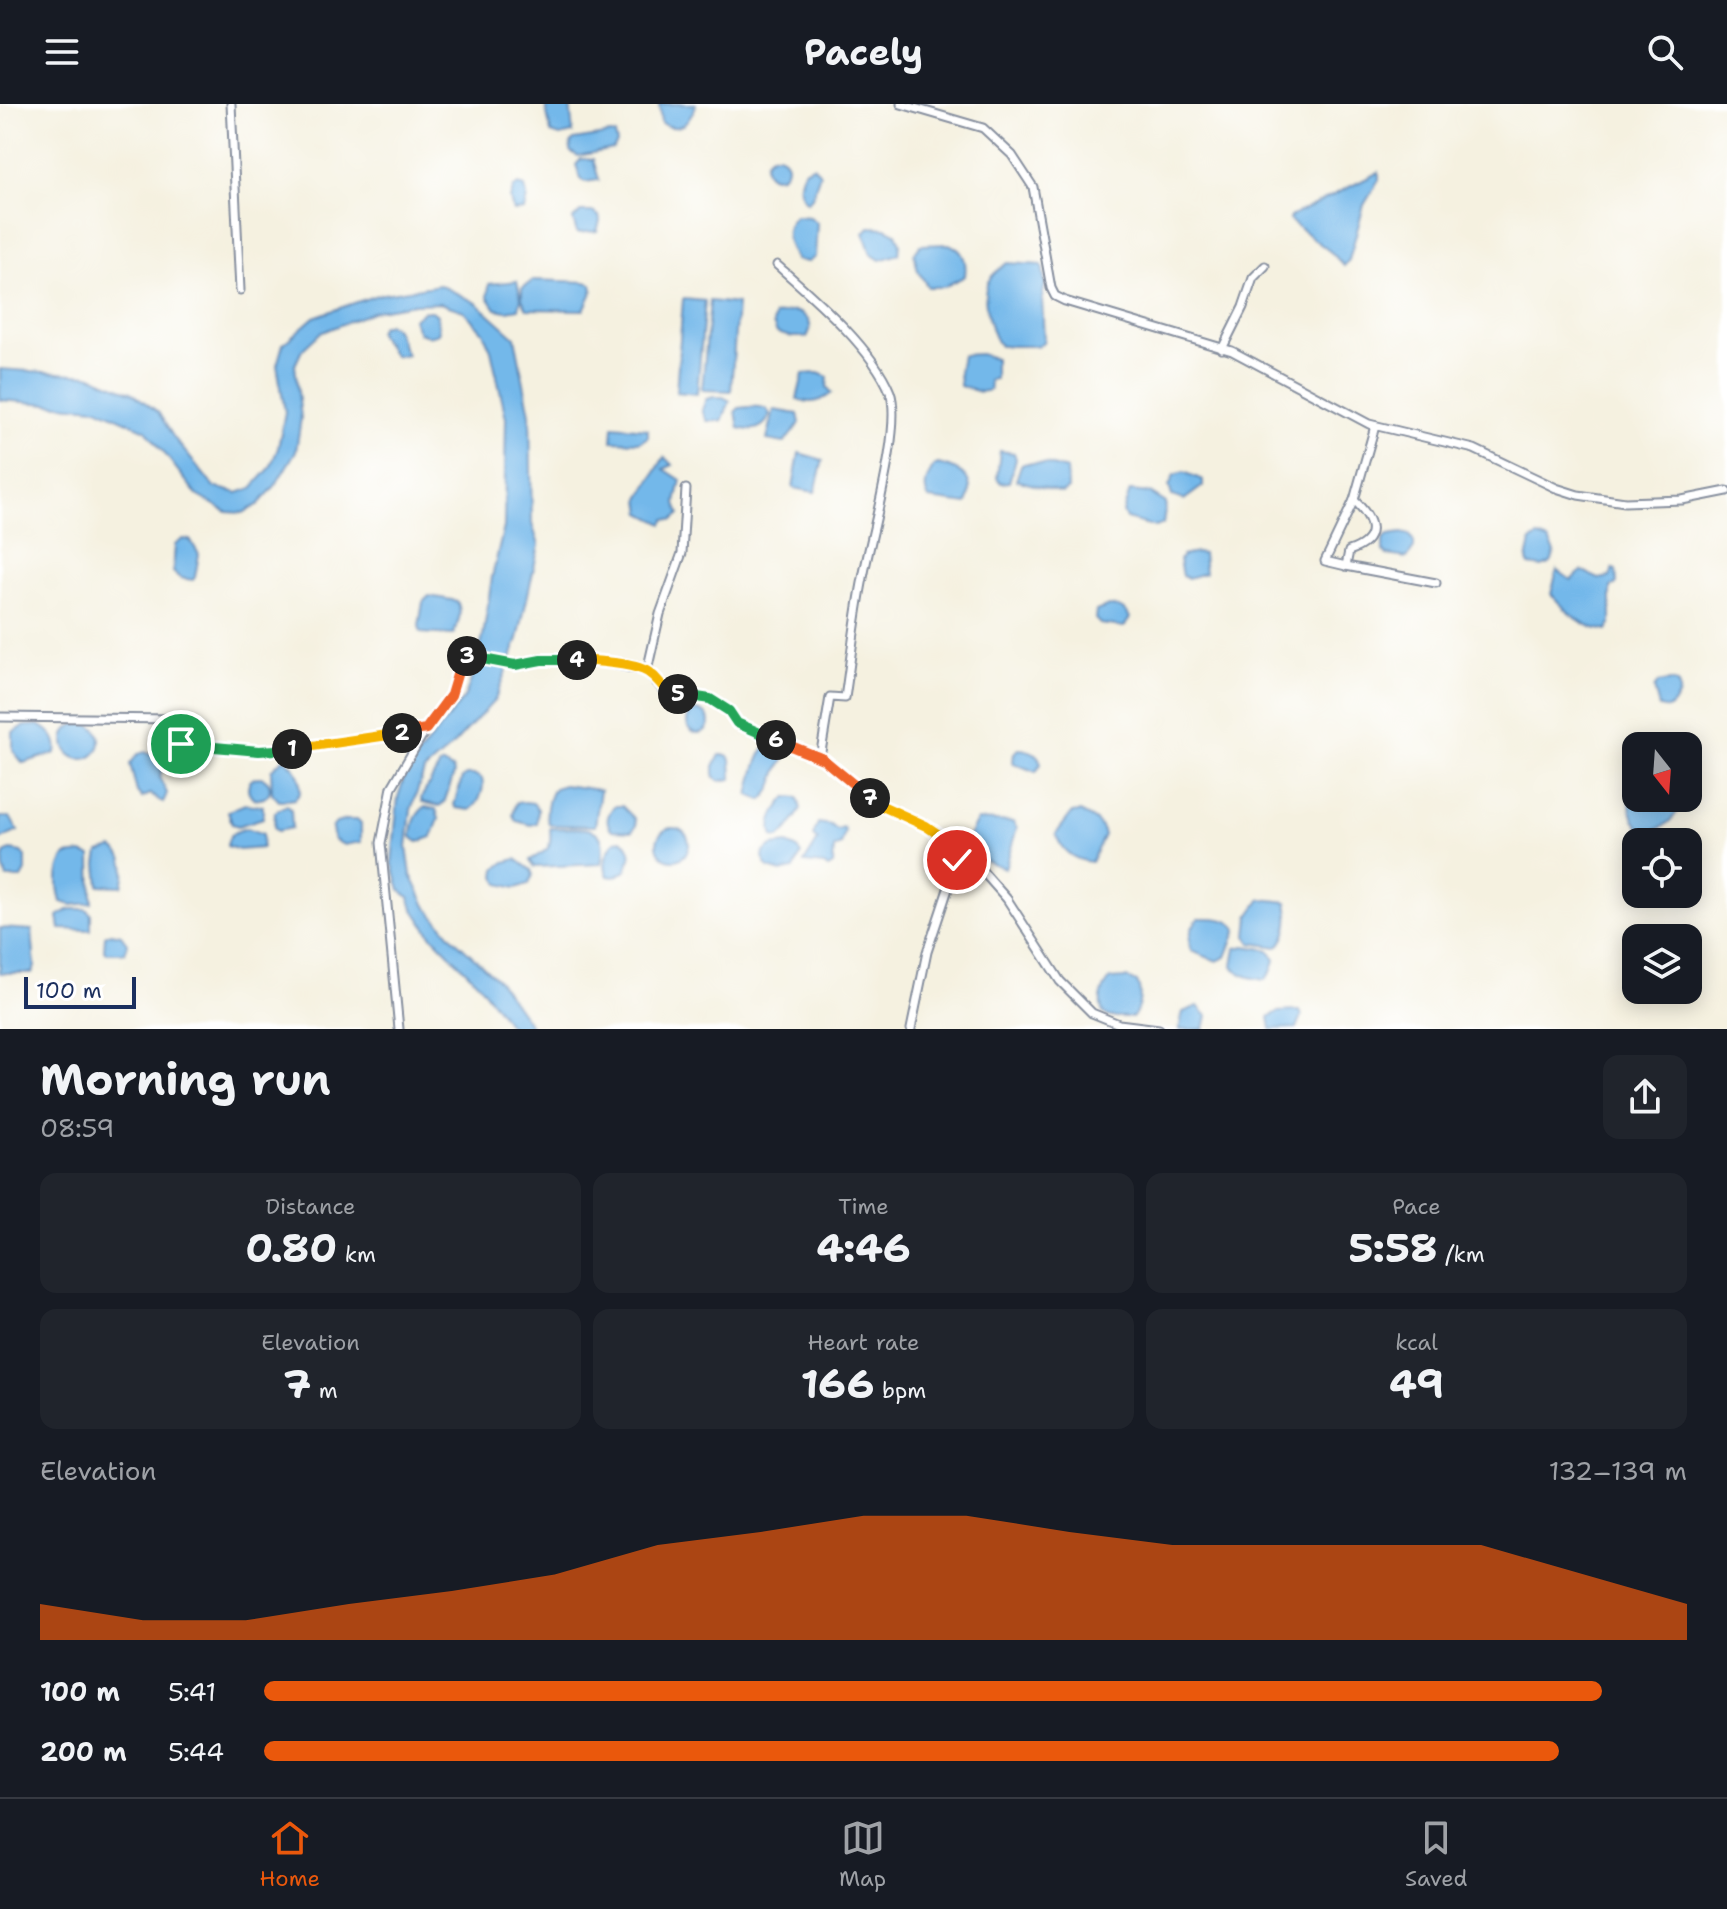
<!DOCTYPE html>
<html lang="en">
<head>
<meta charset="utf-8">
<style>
	:root { --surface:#171b24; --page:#20242c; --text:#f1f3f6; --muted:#9ea1a6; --line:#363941; --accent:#ea580c }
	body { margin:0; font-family:"Shantell Sans",sans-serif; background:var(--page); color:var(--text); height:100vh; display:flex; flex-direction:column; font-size:30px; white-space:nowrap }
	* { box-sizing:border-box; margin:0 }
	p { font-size:26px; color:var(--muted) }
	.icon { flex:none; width:44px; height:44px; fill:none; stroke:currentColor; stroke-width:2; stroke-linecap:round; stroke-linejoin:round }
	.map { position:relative; height:925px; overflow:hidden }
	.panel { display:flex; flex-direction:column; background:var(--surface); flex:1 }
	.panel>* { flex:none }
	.needle { width:52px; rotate:163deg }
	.tools { position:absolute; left:1622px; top:628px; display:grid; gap:16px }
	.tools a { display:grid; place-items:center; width:80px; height:80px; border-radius:16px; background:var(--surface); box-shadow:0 4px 20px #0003; font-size:40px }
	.scale { position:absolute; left:24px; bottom:20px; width:112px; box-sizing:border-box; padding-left:8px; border:4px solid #1b2f5e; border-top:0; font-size:22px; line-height:28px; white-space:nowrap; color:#1b2f5e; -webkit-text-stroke:6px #fff; paint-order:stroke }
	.pin { position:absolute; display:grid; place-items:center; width:68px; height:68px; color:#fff; margin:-34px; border:4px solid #fff; border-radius:50%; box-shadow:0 2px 8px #0007 }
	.km { position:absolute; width:40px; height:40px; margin:-20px; border-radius:50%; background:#222; color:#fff; font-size:22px; line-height:40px; text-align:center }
	.round { display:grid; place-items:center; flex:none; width:84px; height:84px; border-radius:16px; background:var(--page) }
	.overview { display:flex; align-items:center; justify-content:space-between; height:136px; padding:0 40px }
	h1 { font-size:44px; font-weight:700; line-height:60px }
	.stats { display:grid; grid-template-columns:repeat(3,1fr); gap:12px; height:136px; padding:8px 40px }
	.stats div { display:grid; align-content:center; border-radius:16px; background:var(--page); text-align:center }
	.stats b { font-size:40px; font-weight:700 }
	.stats small { font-size:22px; font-weight:400 }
	.stats p { font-size:22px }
	.chart { height:224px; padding:16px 40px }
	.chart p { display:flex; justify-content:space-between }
	.chart svg { width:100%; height:144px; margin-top:8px; fill:var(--accent); opacity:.7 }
	ul { padding:0 40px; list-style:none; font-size:26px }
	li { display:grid; grid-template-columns:128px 96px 1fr; align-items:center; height:60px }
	li i { height:20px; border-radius:10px; background:var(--accent) }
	header { display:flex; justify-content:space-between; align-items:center; height:104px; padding:0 40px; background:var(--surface); font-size:36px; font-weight:700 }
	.tab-bar { display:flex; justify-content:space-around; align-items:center; height:112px; border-top:2px solid var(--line); background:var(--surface); font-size:22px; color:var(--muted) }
	.tab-bar a { display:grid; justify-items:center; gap:4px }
	.tab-bar .selected { color:var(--accent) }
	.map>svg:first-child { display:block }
	.water { fill:#73b8ea; stroke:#4774a4; stroke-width:2 }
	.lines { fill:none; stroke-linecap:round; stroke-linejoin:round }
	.street-casing { stroke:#88909f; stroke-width:11 }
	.street { stroke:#fff; stroke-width:7 }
	.split-1-casing { stroke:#fff; stroke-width:16 }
	.split-2-casing { stroke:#fff; stroke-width:16 }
	.split-3-casing { stroke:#fff; stroke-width:16 }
	.split-4-casing { stroke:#fff; stroke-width:16 }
	.split-5-casing { stroke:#fff; stroke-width:16 }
	.split-6-casing { stroke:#fff; stroke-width:16 }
	.split-7-casing { stroke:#fff; stroke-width:16 }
	.split-8-casing { stroke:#fff; stroke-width:16 }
	.split-1 { stroke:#22a559; stroke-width:10 }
	.split-2 { stroke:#f5b400; stroke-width:10 }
	.split-3 { stroke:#f0652b; stroke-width:10 }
	.split-4 { stroke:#22a559; stroke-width:10 }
	.split-5 { stroke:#f5b400; stroke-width:10 }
	.split-6 { stroke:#22a559; stroke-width:10 }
	.split-7 { stroke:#f0652b; stroke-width:10 }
	.split-8 { stroke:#f5b400; stroke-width:10 }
</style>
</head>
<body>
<header><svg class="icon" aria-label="menu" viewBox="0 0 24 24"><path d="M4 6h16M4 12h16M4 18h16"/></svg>Pacely<svg class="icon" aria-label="search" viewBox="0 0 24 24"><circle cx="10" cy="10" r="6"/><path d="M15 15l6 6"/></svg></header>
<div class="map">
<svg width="1727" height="925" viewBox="0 0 1727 925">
	<rect width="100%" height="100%" fill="#fff"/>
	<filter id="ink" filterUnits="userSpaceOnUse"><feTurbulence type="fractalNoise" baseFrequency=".0125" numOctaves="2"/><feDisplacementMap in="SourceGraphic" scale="16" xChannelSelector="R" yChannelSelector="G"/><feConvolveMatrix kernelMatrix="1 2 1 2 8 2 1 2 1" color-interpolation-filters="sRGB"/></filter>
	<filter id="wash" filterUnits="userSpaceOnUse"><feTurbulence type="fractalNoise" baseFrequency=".006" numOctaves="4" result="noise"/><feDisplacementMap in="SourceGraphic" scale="32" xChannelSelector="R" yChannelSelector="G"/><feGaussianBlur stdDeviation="1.8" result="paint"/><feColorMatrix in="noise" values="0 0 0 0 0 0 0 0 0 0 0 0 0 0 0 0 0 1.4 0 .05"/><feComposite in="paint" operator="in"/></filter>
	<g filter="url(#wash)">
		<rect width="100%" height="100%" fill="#f5f1e0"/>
		<g class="water">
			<polygon points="545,0 570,0 573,29 560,32 551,29"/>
			<path d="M659,0H696C690,18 681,30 661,19Z"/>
			<polygon points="611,30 615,31 617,39 613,45 578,52 570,47 571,39 574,36"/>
			<circle cx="776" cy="62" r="11"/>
			<polygon points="581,55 593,55 599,76 585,78 581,75 576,61"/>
			<path d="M813,62L820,69L812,93L807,98C796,88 799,77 805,65Z"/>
			<polygon points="1379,68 1379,76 1364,101 1349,156 1344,162 1332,149 1289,116 1290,113"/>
			<polygon points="519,81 525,83 527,93 524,106 513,107 510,95 514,83"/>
			<polygon points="581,108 592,108 599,112 600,117 597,127 577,129 573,115"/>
			<path d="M795,112L810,113L817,119L815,153L808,158L796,156C787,140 781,125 795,112Z"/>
			<polygon points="869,123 886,124 896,129 900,140 899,150 880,156 871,150 864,129"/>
			<path d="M949,140C964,146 967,157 965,172L944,183H928L918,167L914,150L921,141Z"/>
			<path d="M1007,159L1042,161L1045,180L1042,194L1044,237L1038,242H1000C991,232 983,198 986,184C988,173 998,166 1007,159Z"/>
			<polygon points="534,176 586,178 592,180 593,186 584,206 527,205 522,195 522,184"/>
			<polygon points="517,177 521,194 519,205 507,207 496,205 488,193 489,180"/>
			<polygon points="440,181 477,199 515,233 530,310 532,420 539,441 518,535 495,596 449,645 424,667 411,706 407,743 411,771 426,802 451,832 498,876 533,925 512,925 479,880 431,831 413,804 409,793 400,786 392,758 398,693 407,665 464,594 473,571 483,533 492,473 504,423 506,314 491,246 483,228 464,207 440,199 414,200 377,206 320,229 302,246 295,261 301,314 296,347 275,382 258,401 243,409 227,408 197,391 146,326 97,304 0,296 0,265 89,271 131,288 158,308 174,334 214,383 238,389 252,384 270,364 278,344 285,308 277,261 283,240 314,213 377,191"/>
			<polygon points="683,195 705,197 697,290 676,288"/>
			<polygon points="710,197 737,200 731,287 702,286"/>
			<polygon points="424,207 432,207 437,211 439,229 429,232 419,229 413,215"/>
			<path d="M793,207C807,210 815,220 807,233H791L777,229L773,220L775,211Z"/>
			<polygon points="388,220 395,224 407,251 394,252 378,229 380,223"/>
			<polygon points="980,250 995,254 995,275 989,276 990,286 980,288 960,282 959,267 962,251"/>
			<path d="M818,269L828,273L827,283L832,289C821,298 810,301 797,295L803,270Z"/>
			<polygon points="714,293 723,293 730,297 722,317 707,317 702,306 706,295"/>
			<path d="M749,303C757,303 767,301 770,311C765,325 752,328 739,324L736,307L739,304Z"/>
			<polygon points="774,306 798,310 800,319 784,339 767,336"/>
			<polygon points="613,322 648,325 648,333 640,338 612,337"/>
			<polygon points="1000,347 1014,349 1016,355 1009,378 1001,379 997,374"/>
			<polygon points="799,349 823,356 815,388 793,384"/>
			<polygon points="664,353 673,361 664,365 681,376 676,399 680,410 673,416 666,415 663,420 642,409 640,395"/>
			<polygon points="1027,359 1045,360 1067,366 1068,385 1062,389 1016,376 1021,361"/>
			<path d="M938,360C961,365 977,374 967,400L929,395C922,384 927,373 934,362Z"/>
			<polygon points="1184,368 1203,376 1203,382 1184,396 1172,392 1169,382 1174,371"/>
			<polygon points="1130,387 1150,389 1166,399 1163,420 1156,423 1126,415 1123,408"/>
			<polygon points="1402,429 1410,431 1414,438 1414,444 1407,454 1387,451 1383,447 1383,435 1388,431"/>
			<polygon points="1538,433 1549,437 1555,448 1551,459 1542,463 1529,461 1527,457 1531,437"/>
			<polygon points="183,435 190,436 199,450 195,473 193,476 180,474 173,468 175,441"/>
			<polygon points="1196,449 1203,450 1205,469 1188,474 1182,472 1179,456 1182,452"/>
			<path d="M1613,465L1616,466L1617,480L1611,483V520L1607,527C1583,524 1567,508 1551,490L1557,466L1571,476L1582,467L1599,475L1610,473Z"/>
			<path d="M429,492L457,497C463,510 458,519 453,531L421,529L419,522L423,498Z"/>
			<path d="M1109,502C1119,503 1126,504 1130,514L1124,523L1100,520L1095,515L1096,507Z"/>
			<path d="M1671,577L1677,579C1683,589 1676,598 1668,605L1659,603L1654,585L1658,579Z"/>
			<circle cx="698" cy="618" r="11"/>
			<circle cx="82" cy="637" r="18"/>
			<path d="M39,621C50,627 59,635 56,649L23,659L13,647V628L25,622Z"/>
			<path d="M767,641L776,642L790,648C786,654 781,660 778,666C773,678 773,687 762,696L749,691C753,675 756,654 767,641Z"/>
			<path d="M1019,645C1031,646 1039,649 1041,660L1036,668L1013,659L1014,649Z"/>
			<polygon points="145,648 163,656 160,675 167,689 163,699 150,690 142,694 137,688 130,660 138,650"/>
			<polygon points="720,651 727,651 731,656 732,675 720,677 714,673 714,662"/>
			<path d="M283,655C298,662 301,674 300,689L295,695L279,697L272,689L271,666Z"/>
			<polygon points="443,660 453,666 454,670 444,699 439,702 422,698 421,694 440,661"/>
			<path d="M466,671H475L482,675C485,685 479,700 470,706L456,704L454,701L462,674Z"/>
			<circle cx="259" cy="684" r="11"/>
			<path d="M564,681L600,686L595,722L550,721C543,711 548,694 554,684Z"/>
			<path d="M1636,686V694H1683C1678,713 1664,727 1644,728C1634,720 1629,705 1630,692Z"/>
			<path d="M787,693L798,694L801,705L790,723L779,734L773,733C767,719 777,703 787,693Z"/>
			<polygon points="525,698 533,699 538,705 537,719 531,721 516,717 513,711 516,699"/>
			<polygon points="245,700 263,702 263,714 238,722 232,720 228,707"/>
			<polygon points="287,701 291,706 292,724 277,727 274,724 275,708"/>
			<path d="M614,702H622L635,715L636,722L632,727L612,726C604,718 608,710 614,702Z"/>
			<path d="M425,703L436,705L439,715L432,733L418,738L412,733C412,721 415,710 425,703Z"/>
			<path d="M1080,708C1092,714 1101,718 1104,731L1091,758C1073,756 1061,747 1056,730L1072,709Z"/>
			<polygon points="0,713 10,713 18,727 0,736"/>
			<polygon points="346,716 357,716 361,720 361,738 344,741 334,736 332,724 336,719"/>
			<path d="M977,716L1013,718L1017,724L1005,764C988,758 973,754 967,736Z"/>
			<polygon points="818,719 831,721 837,726 844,724 845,728 841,741 834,744 833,761 828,764 824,761 804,759 818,736 813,732"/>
			<path d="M247,724L263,730L262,744L239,746L227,742C228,729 237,727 247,724Z"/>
			<path d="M550,724C584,726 610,716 601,760L535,763L530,756C548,745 552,747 550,724Z"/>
			<circle cx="673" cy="740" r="16"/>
			<path d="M623,736C634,747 631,754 626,767L614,773L608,772C602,760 607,747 615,737Z"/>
			<polygon points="787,740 796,744 801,750 794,765 781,768 768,764 763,754 764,748 772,742"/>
			<path d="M113,744C127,752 126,767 122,782L99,781L97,760L99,748Z"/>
			<path d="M11,746L21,748L26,753V767L22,774H7C2,765 2,757 6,748Z"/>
			<path d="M82,749L91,752L92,799L72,801L61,798C57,783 56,764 66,751Z"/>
			<polygon points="516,755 531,766 533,771 529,780 516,784 499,780 495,773 496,765 505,758"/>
			<path d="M1261,795L1287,798C1290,812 1289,833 1277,843L1251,839L1247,832L1249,812Z"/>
			<polygon points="70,805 86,805 91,810 91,826 60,825 58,812"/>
			<path d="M1199,814C1213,814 1229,813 1237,825L1226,853L1217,857L1191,847C1187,836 1191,822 1199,814Z"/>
			<polygon points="0,824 32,826 35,863 32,869 0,869"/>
			<polygon points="111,829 121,831 127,839 125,849 107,849 104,846 105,832"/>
			<path d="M1245,842L1269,846L1275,856L1272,866L1265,876C1253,874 1240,873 1233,862L1236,844Z"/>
			<path d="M1126,874L1137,878C1142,889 1140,903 1133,913H1110L1103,909C1098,897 1102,885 1110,875Z"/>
			<polygon points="1198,902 1207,912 1204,925 1179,925 1183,908"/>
			<polygon points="1300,907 1302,912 1297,924 1271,925 1269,913 1278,908"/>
		</g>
	</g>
	<g filter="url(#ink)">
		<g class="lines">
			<g class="street-casing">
				<g id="street">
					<polyline points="231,0 240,186"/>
					<polyline points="901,0 983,24 1012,51 1033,83 1051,184 1055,192 1065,197 1232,247 1369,320 1474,345 1556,384 1578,391 1625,398 1682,396 1727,387"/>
					<path d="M777,161C813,193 872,243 890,288C903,322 870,434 863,474C855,514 851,554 845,594L830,593L820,654"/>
					<polyline points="1222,245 1243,203 1253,174 1265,162"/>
					<path d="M1375,322L1354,396C1374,415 1382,436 1349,447L1346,462L1436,479"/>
					<polyline points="1346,462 1325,457 1354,396"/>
					<polyline points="647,567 660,510 682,449 686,385"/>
					<polyline points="0,613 173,615 181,640 259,647 295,645 426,625 451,591 463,551 515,561 541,556 602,558 647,567 663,586 710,595 729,607 737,619 751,626 823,655 880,701 926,722 968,751 1007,795 1060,877 1092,909 1119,920 1159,925"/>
					<polyline points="399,925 381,739 392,683 426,625"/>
					<polyline points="911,925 927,848 961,746"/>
				</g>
			</g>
			<use href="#street" class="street"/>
		</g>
	</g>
	<g class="lines" filter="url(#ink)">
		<g class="split-1-casing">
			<polyline id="split-1" points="181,640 259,647 292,645"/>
		</g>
		<g class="split-2-casing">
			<polyline id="split-2" points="292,645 402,629"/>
		</g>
		<g class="split-3-casing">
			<polyline id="split-3" points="402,629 426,625 451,591 463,551 467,552"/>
		</g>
		<g class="split-4-casing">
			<polyline id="split-4" points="467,552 515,561 541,556 577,556"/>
		</g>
		<g class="split-5-casing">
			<path id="split-5" d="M577,556C595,557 633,559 648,568C662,577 659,585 678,590"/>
		</g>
		<g class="split-6-casing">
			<polyline id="split-6" points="678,590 710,595 729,607 737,619 776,636"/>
		</g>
		<g class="split-7-casing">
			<polyline id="split-7" points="776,636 823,655 870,694"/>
		</g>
		<g class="split-8-casing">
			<polyline id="split-8" points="870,694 880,701 926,722 961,746 957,756"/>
		</g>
		<use href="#split-1" class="split-1"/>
		<use href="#split-2" class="split-2"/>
		<use href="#split-3" class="split-3"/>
		<use href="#split-4" class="split-4"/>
		<use href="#split-5" class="split-5"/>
		<use href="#split-6" class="split-6"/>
		<use href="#split-7" class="split-7"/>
		<use href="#split-8" class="split-8"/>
	</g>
</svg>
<div class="tools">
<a><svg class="needle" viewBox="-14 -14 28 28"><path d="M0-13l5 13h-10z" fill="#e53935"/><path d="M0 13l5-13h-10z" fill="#9ea1a6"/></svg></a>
<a><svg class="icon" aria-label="locate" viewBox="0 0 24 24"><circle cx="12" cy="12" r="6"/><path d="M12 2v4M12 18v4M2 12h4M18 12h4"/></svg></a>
<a><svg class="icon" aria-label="layers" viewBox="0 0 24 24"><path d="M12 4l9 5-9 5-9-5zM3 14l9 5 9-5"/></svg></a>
</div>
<div class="scale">100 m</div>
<div class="pin" style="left:181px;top:640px;background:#1e9e55"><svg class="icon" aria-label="arrive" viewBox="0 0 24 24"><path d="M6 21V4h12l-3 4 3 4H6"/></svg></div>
<div class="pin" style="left:957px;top:756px;background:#d93025"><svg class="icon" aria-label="check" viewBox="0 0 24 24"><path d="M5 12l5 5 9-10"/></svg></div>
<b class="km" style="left:292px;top:645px">1</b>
<b class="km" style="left:402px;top:629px">2</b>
<b class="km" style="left:467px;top:552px">3</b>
<b class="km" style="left:577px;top:556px">4</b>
<b class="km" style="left:678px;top:590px">5</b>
<b class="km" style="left:776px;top:636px">6</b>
<b class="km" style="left:870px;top:694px">7</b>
</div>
<section class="panel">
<div class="overview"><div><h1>Morning run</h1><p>08:59</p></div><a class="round"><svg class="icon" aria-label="share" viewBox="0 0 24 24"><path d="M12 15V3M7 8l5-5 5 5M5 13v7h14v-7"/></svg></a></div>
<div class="stats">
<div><p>Distance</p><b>0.80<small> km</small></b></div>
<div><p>Time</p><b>4:46</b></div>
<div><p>Pace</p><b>5:58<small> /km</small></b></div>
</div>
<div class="stats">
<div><p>Elevation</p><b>7<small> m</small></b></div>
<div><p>Heart rate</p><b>166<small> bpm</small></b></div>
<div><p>kcal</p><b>49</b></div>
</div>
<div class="chart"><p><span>Elevation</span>132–139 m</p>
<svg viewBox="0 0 160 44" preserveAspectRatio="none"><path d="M0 44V33L10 38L20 38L30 33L40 29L50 24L60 15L70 11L80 6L90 6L100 11L110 15L120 15L130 15L140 15L150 24L160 33V44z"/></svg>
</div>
<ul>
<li><b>100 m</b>5:41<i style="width:94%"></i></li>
<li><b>200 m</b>5:44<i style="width:91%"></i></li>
</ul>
</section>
<nav class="tab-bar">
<a class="selected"><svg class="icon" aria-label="home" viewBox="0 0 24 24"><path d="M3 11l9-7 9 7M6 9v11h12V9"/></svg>Home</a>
<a><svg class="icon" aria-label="map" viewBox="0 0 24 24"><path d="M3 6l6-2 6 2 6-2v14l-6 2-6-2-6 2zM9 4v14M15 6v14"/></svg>Map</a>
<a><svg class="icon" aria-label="saved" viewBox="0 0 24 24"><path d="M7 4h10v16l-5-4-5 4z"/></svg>Saved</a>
</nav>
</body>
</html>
